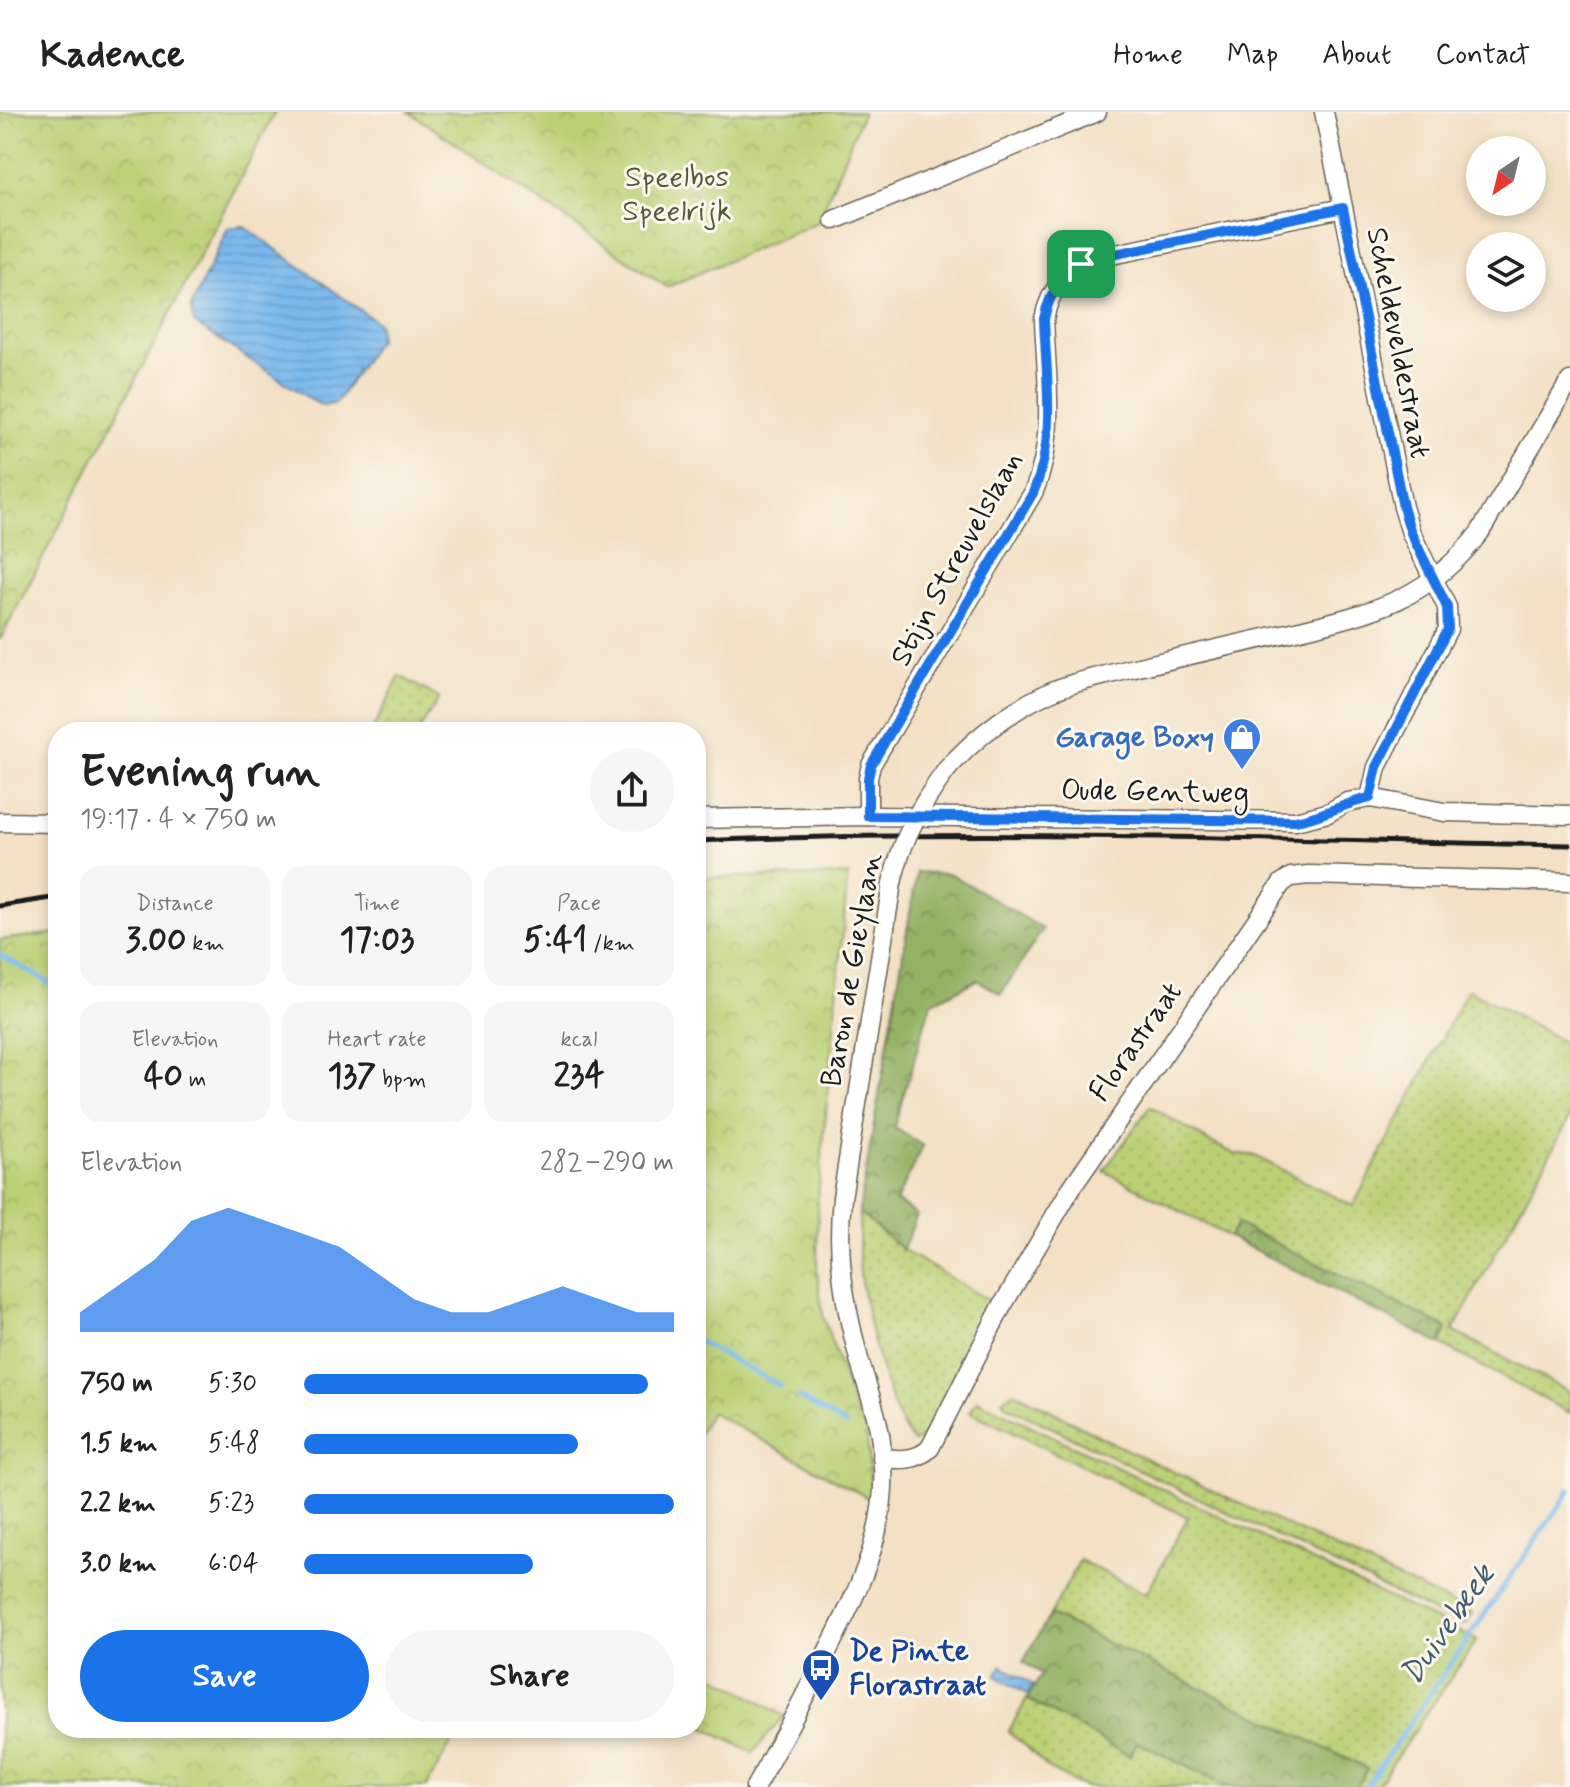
<!DOCTYPE html>
<html lang="en">
<head>
<meta charset="utf-8">
<style>
	:root { --surface:#fff; --page:#f6f6f6; --text:#222; --muted:#767676; --line:#e0e0e0; --accent:#1a73e8 }
	body { margin:0; font-family:Mynerve,sans-serif; background:var(--page); color:var(--text); height:100vh; display:flex; flex-direction:column; font-size:30px; white-space:nowrap }
	* { box-sizing:border-box; margin:0 }
	p { font-size:26px; color:var(--muted) }
	.icon { flex:none; width:44px; height:44px; fill:none; stroke:currentColor; stroke-width:2; stroke-linecap:round; stroke-linejoin:round }
	.map { position:relative; flex:1; overflow:hidden }
	.sheet { position:absolute; left:48px; top:610px; width:658px; height:1016px; display:flex; flex-direction:column; background:var(--surface); border-radius:32px; box-shadow:0 4px 12px #0003 }
	.sheet>* { flex:none }
	.needle { width:52px; rotate:215deg }
	.buttons { position:absolute; left:1466px; top:24px; display:grid; gap:16px }
	.buttons a { display:grid; place-items:center; width:80px; height:80px; border-radius:50%; background:var(--surface); box-shadow:0 4px 12px #0003; font-size:40px }
	.pin { position:absolute; display:grid; place-items:center; width:68px; height:68px; color:#fff; margin:-34px; border-radius:16px; box-shadow:0 4px 12px #0006 }
	.round { display:grid; place-items:center; flex:none; width:84px; height:84px; border-radius:42px; background:var(--page) }
	.overview { display:flex; align-items:center; justify-content:space-between; height:136px; padding:0 32px }
	h1 { font-size:44px; font-weight:800; line-height:60px }
	.figures { display:grid; grid-template-columns:repeat(3,1fr); gap:12px; height:136px; padding:8px 32px }
	.figures div { display:grid; align-content:center; border-radius:20px; background:var(--page); text-align:center }
	.figures b { font-size:34px; font-weight:800 }
	.figures small { font-size:22px; font-weight:400 }
	.figures p { font-size:22px }
	.chart { height:224px; padding:16px 32px }
	.chart p { display:flex; justify-content:space-between }
	.chart svg { width:100%; height:144px; margin-top:8px; fill:var(--accent); opacity:.7 }
	.action { display:flex; gap:16px; margin-top:auto; padding:16px 32px }
	.action a { flex:1; height:92px; border-radius:48px; background:var(--accent); color:#fff; font-size:32px; font-weight:800; line-height:92px; text-align:center }
	.action a+a { background:var(--page); color:var(--text) }
	ul { padding:0 32px; list-style:none; font-size:26px }
	li { display:grid; grid-template-columns:128px 96px 1fr; align-items:center; height:60px }
	li i { height:20px; border-radius:10px; background:var(--accent) }
	header { display:flex; align-items:center; gap:48px; box-sizing:border-box; height:112px; padding:0 40px; background:var(--surface); border-bottom:2px solid var(--line) }
	header strong { font-size:38px }
	nav { display:flex; gap:44px; margin-inline-start:auto; font-size:28px }
	.map>svg:first-child { display:block }
	.grass { fill:url(#grass-dots); stroke:#6c7648; stroke-width:2 }
	.forest { fill:url(#forest-crowns); stroke:#586741; stroke-width:2 }
	.park { fill:url(#park-crowns); stroke:#6c7648; stroke-width:2 }
	.water { fill:url(#water-rules); stroke:#4b6a84; stroke-width:2 }
	.lines { fill:none; stroke-linecap:round; stroke-linejoin:round }
	.stream { stroke:#7ab9ed; stroke-width:5 }
	.street-casing { stroke:#676157; stroke-width:21 }
	.street { stroke:#fff; stroke-width:18 }
	.rail { stroke:#1c1c1c; stroke-width:5 }
	.street-bridge-casing { stroke:#676157; stroke-width:21; stroke-linecap:butt }
	.street-bridge { stroke:#fff; stroke-width:18 }
	.route-casing { stroke:#fff; stroke-width:16 }
	.route { stroke:#1a73e8; stroke-width:10 }
	.labels { text-anchor:middle; dominant-baseline:central; stroke-width:6; stroke-linejoin:round; paint-order:stroke }
	.park-label { font-size:30px; fill:#545b3b; stroke:#fbf7ec }
	.street-label { font-size:30px; fill:#1c1c1c; stroke:#fbf7ec }
	.shop-label { font-size:30px; font-weight:bold; fill:#366cbe; stroke:#fbf7ec; text-anchor:end }
	.transit-label { font-size:30px; font-weight:bold; fill:#164399; stroke:#fbf7ec; text-anchor:start }
	.water-label { font-size:32px; font-style:italic; fill:#425b70; stroke:#fbf7ec }
</style>
</head>
<body>
<header>
<strong>Kadence</strong>
<nav><a>Home</a><a>Map</a><a>About</a><a>Contact</a></nav>
</header>
<div class="map">
<svg width="1570" height="1675" viewBox="0 0 1570 1675">
	<defs>
		<pattern id="grass-dots" width="8" height="8" patternUnits="userSpaceOnUse" patternTransform="scale(2)"><rect width="8" height="8" fill="#bbd074"/><path d="M2 2h.1M6 6h.1" fill="none" stroke="#a0b264" stroke-width="1.8" stroke-linecap="round"/></pattern>
		<pattern id="forest-crowns" width="20" height="18" patternUnits="userSpaceOnUse" patternTransform="scale(2)"><rect width="20" height="18" fill="#94b266"/><path d="M2 6a3 3 0 1 1 6 0M12 15a3 3 0 1 1 6 0" fill="none" stroke="#789053"/></pattern>
		<pattern id="park-crowns" width="20" height="18" patternUnits="userSpaceOnUse" patternTransform="scale(2)"><rect width="20" height="18" fill="#bbd074"/><path d="M2 6a3 3 0 1 1 6 0M12 15a3 3 0 1 1 6 0" fill="none" stroke="#a0b264"/></pattern>
		<pattern id="water-rules" width="6" height="5" patternUnits="userSpaceOnUse" patternTransform="scale(2)"><rect width="6" height="5" fill="#7ab9ed"/><path d="M0 2.5h6" fill="none" stroke="#699ecb"/></pattern>
	</defs>
	<rect width="100%" height="100%" fill="#fbf7ec"/>
	<filter id="ink" filterUnits="userSpaceOnUse"><feTurbulence type="fractalNoise" baseFrequency=".0125" numOctaves="2"/><feDisplacementMap in="SourceGraphic" scale="16" xChannelSelector="R" yChannelSelector="G"/><feConvolveMatrix kernelMatrix="1 2 1 2 8 2 1 2 1" color-interpolation-filters="sRGB"/></filter>
	<filter id="wash" filterUnits="userSpaceOnUse"><feTurbulence type="fractalNoise" baseFrequency=".006" numOctaves="4" result="noise"/><feDisplacementMap in="SourceGraphic" scale="32" xChannelSelector="R" yChannelSelector="G"/><feGaussianBlur stdDeviation="1.8" result="paint"/><feColorMatrix in="noise" values="0 0 0 0 0 0 0 0 0 0 0 0 0 0 0 0 0 1.4 0 .05"/><feComposite in="paint" operator="in"/></filter>
	<g filter="url(#wash)">
		<rect width="100%" height="100%" fill="#f3e0c5"/>
		<g class="grass">
			<polygon points="400,564 439,586 418,620 371,620"/>
			<polygon points="1468,877 1570,934 1570,1005 1453,1219 1570,1280 1570,1301 1440,1232 1446,1216 1237,1112 1229,1125 1104,1059 1150,994 1210,1030 1235,1042 1253,1043 1353,1094"/>
			<path d="M859,1100L903,1138L995,1192L928,1315L920,1327L914,1330C890,1309 864,1196 860,1161C858,1141 860,1120 859,1100Z"/>
			<polygon points="1015,1280 1117,1333 1472,1501 1464,1513 1442,1504 1007,1294 1002,1288"/>
			<polygon points="977,1288 1477,1528 1376,1675 1356,1675 1368,1657 1050,1503 1080,1448 1146,1482 1188,1405 970,1300"/>
			<polygon points="1027,1587 1130,1644 1137,1630 1228,1675 1084,1675 1047,1656 1026,1634 1008,1620"/>
		</g>
		<g class="forest">
			<polygon points="917,760 951,762 1043,817 1001,882 977,868 931,891 894,1015 923,1034 896,1089 917,1103 903,1138 859,1100"/>
			<polygon points="1237,1112 1447,1216 1440,1232 1229,1125"/>
			<polygon points="1050,1503 1368,1657 1356,1675 1228,1675 1137,1630 1130,1644 1027,1587 1042,1562 1023,1550"/>
		</g>
		<g class="park">
			<polygon points="0,0 275,0 0,528"/>
			<polygon points="409,0 863,0 818,110 667,175"/>
			<polygon points="848,763 818,1087 817,1159 823,1204 853,1293 867,1322 872,1388 711,1300 696,1326 696,766"/>
			<polygon points="58,821 58,1616 460,1616 426,1675 0,1675 0,828"/>
			<polygon points="696,1553 784,1604 753,1641 696,1612"/>
		</g>
		<g class="water">
			<polygon points="244,114 378,211 379,226 336,291 323,294 313,289 194,211 191,195 226,120 228,116"/>
			<polygon points="1002,1554 1033,1573 1028,1583 996,1564"/>
		</g>
		<g class="lines">
			<g class="stream">
				<polyline points="0,843 58,876"/>
				<polyline points="696,1228 780,1274"/>
				<polyline points="798,1285 846,1313"/>
				<polyline points="1366,1675 1570,1378"/>
			</g>
		</g>
	</g>
	<g filter="url(#ink)">
		<g class="lines">
			<g class="street-casing">
				<g id="street">
					<polyline points="1324,0 1403,395 1411,421 1447,495 1448,517 1377,655 1370,686"/>
					<polyline points="834,108 1097,0"/>
					<path d="M948,656C977,624 1011,598 1050,580C1074,569 1101,565 1126,558C1181,545 1236,532 1292,520C1371,501 1429,488 1480,420L1570,269"/>
					<path d="M868,704V666L871,653L1033,381C1057,327 1046,265 1044,207C1050,176 1067,158 1096,146L1343,96"/>
					<polyline points="696,707 868,704 1295,709 1328,701 1347,690 1370,686 1444,700 1570,703"/>
					<polyline points="0,710 58,711"/>
					<path d="M882,1346C900,1348 917,1349 930,1336L1001,1196L1070,1078L1282,771L1291,765L1308,763L1570,770"/>
					<path d="M755,1675C778,1635 800,1594 821,1552C859,1477 895,1411 880,1323C876,1297 866,1272 859,1247C844,1190 836,1144 842,1086L892,771"/>
				</g>
			</g>
			<use href="#street" class="street"/>
			<g class="rail">
				<path d="M696,729C987,717 1279,728 1570,733"/>
				<polyline points="0,794 58,785"/>
			</g>
			<g class="street-bridge-casing">
				<path id="street-bridge" d="M892,771C902,726 921,692 948,656"/>
			</g>
			<use href="#street-bridge" class="street-bridge"/>
		</g>
	</g>
	<g class="lines" filter="url(#ink)">
		<g class="route-casing">
			<path id="route" d="M1343,96L1403,395L1411,421L1447,495L1448,517L1377,655L1370,686C1344,691 1322,705 1295,709L868,704V666L871,653L1033,381C1057,327 1046,265 1044,207C1050,176 1067,157 1096,146Z"/>
		</g>
		<use href="#route" class="route"/>
	</g>
	<defs>
		<g id="shop-pin" transform="scale(2)"><path d="M0 17L-7.5 6A9.5 9.5 0 1 1 7.5 6Z" fill="#3f7fe0" stroke="#fbf7ec"/><path d="M-5-2.5h2.3a2.7 3.5 0 0 1 5.4 0H5L5.5 6h-11ZM-1.5-2.5h3a1.5 2.3 0 0 0-3 0Z" fill="#fff"/></g>
		<g id="bus-pin" transform="scale(2)"><path d="M0 17L-7.5 6A9.5 9.5 0 1 1 7.5 6Z" fill="#1a4fb4" stroke="#fbf7ec"/><path d="M-5-6H5V4H4V6H2V4H-2V6H-4V4H-5ZM-3.5-4V0h7V-4ZM-3.5 1.2v1.5H-2V1.2ZM2 1.2v1.5H3.5V1.2Z" fill="#fff"/></g>
	</defs>
	<g fill-rule="evenodd">
		<use href="#shop-pin" x="1242" y="625"/>
		<use href="#bus-pin" x="821" y="1556"/>
	</g>
	<g class="labels">
		<g class="park-label">
			<text x="677" y="65">Speelbos<tspan x="677" dy="34">Speelrijk</tspan></text>
		</g>
		<g class="street-label">
			<text transform="translate(1398 231) rotate(79)">Scheldeveldestraat</text>
			<text transform="translate(957 447) rotate(-61)">Stijn Streuvelslaan</text>
			<text transform="translate(1155 680) rotate(1)">Oude Gentweg</text>
			<text transform="translate(852 858) rotate(-80)">Baron de Gieylaan</text>
			<text transform="translate(1136 930) rotate(-55)">Florastraat</text>
		</g>
		<g class="shop-label">
			<text x="1214" y="625">Garage Boxy</text>
		</g>
		<g class="transit-label">
			<text x="849" y="1539">De Pinte<tspan x="849" dy="34">Florastraat</tspan></text>
		</g>
		<g class="water-label">
			<text transform="translate(1448 1513) rotate(-55)">Duivebeek</text>
		</g>
	</g>
</svg>
<div class="buttons">
<a><svg class="needle" viewBox="-14 -14 28 28"><path d="M0-13l5 13h-10z" fill="#e53935"/><path d="M0 13l5-13h-10z" fill="#767676"/></svg></a>
<a><svg class="icon" aria-label="layers" viewBox="0 0 24 24"><path d="M12 4l9 5-9 5-9-5zM3 14l9 5 9-5"/></svg></a>
</div>
<div class="pin" style="left:1081px;top:152px;background:#1e9e55"><svg class="icon" aria-label="arrive" viewBox="0 0 24 24"><path d="M6 21V4h12l-3 4 3 4H6"/></svg></div>
<section class="sheet">
<div class="overview"><div><h1>Evening run</h1><p>19:17 · 4 × 750 m</p></div><a class="round"><svg class="icon" aria-label="share" viewBox="0 0 24 24"><path d="M12 15V3M7 8l5-5 5 5M5 13v7h14v-7"/></svg></a></div>
<div class="figures">
<div><p>Distance</p><b>3.00<small> km</small></b></div>
<div><p>Time</p><b>17:03</b></div>
<div><p>Pace</p><b>5:41<small> /km</small></b></div>
</div>
<div class="figures">
<div><p>Elevation</p><b>40<small> m</small></b></div>
<div><p>Heart rate</p><b>137<small> bpm</small></b></div>
<div><p>kcal</p><b>234</b></div>
</div>
<div class="chart"><p><span>Elevation</span>282–290 m</p>
<svg viewBox="0 0 160 44" preserveAspectRatio="none"><path d="M0 44V38L10 30L20 22L30 10L40 6L50 10L60 14L70 18L80 26L90 34L100 38L110 38L120 34L130 30L140 34L150 38L160 38V44z"/></svg>
</div>
<ul>
<li><b>750 m</b>5:30<i style="width:93%"></i></li>
<li><b>1.5 km</b>5:48<i style="width:74%"></i></li>
<li><b>2.2 km</b>5:23<i style="width:100%"></i></li>
<li><b>3.0 km</b>6:04<i style="width:62%"></i></li>
</ul>
<div class="action"><a>Save</a><a>Share</a></div>
</section>
</div>
</body>
</html>
